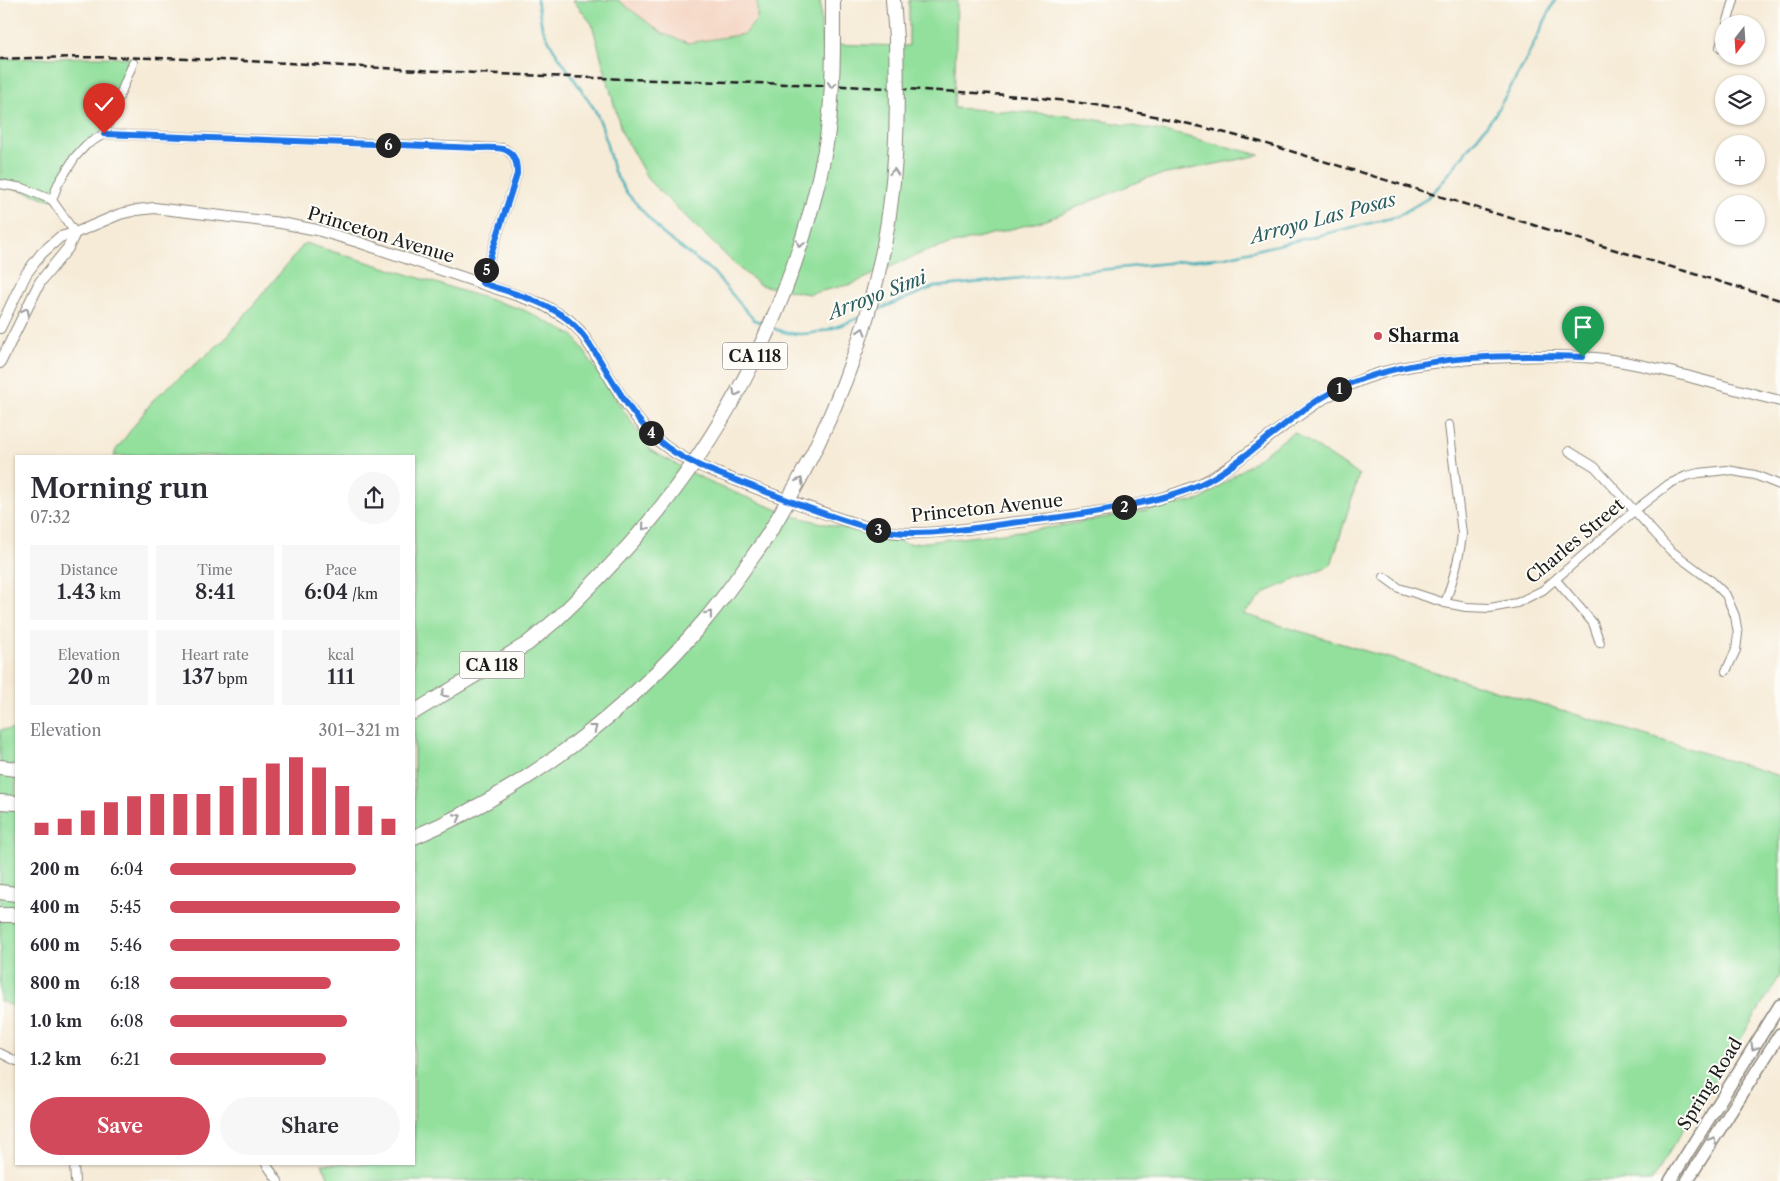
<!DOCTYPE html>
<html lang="en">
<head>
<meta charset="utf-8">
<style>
	:root { --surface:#fff; --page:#f7f7f7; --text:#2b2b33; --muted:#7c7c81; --accent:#d1495b }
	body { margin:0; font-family:"Libre Caslon Text",serif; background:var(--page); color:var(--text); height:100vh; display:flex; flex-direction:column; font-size:19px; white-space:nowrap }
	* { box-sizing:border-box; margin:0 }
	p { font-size:16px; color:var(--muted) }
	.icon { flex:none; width:28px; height:28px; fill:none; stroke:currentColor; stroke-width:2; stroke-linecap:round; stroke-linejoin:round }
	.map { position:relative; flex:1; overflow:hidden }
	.sheet { position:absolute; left:15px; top:455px; width:400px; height:710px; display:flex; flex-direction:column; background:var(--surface); border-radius:0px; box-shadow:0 1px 4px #0004 }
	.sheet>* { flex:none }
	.needle { width:32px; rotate:197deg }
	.buttons { position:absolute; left:1715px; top:15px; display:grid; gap:10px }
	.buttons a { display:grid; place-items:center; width:50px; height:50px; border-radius:50%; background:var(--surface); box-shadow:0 1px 4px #0004; font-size:25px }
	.pin { position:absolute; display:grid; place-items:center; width:42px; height:42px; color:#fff; margin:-51px -21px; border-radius:50% 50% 50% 0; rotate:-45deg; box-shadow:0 0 5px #0007 }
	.pin .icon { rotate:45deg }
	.km { position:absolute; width:25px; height:25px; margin:-12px; border-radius:50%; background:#222; color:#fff; font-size:14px; line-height:25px; text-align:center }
	.round { display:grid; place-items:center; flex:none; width:52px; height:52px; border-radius:26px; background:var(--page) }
	.head { display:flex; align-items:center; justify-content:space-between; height:85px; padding:0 15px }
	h1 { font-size:28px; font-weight:600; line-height:38px }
	.figures { display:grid; grid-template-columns:repeat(3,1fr); gap:8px; height:85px; padding:5px 15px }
	.figures div { display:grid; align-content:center; border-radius:0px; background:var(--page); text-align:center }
	.figures b { font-size:21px; font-weight:600 }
	.figures small { font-size:14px; font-weight:400 }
	.figures p { font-size:14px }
	.chart { height:140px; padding:10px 15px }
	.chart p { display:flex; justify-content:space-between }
	.chart svg { width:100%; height:90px; margin-top:5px; stroke:var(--accent); stroke-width:6 }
	.primary-button { display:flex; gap:10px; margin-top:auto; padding:10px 15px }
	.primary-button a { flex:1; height:58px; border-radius:30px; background:var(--accent); color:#fff; font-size:20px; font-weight:600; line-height:58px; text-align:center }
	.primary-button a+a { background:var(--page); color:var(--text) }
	ul { padding:0 15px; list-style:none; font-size:16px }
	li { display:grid; grid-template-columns:80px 60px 1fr; align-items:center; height:38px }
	li i { height:12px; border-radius:6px; background:var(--accent) }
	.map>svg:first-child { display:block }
	.built { fill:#f4d3c0 }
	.green { fill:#93e09d; stroke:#587e5c }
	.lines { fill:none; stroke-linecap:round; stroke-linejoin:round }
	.stream { stroke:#3daeb7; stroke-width:2.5 }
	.minor-casing { stroke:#89847a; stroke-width:10 }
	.tertiary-casing { stroke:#89847a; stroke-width:12 }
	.secondary-casing { stroke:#89847a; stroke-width:14 }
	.motorway-casing { stroke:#89847a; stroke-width:16 }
	.minor { stroke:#fff; stroke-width:8 }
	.tertiary { stroke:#fff; stroke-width:10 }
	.secondary { stroke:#fff; stroke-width:11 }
	.motorway { stroke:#fff; stroke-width:14 }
	.rail { stroke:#1c1c1c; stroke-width:2.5; stroke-dasharray:8 4; stroke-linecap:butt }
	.motorway-bridge-casing { stroke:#89847a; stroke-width:16; stroke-linecap:butt }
	.motorway-bridge { stroke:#fff; stroke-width:14 }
	.oneway { stroke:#999 }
	.route-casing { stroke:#fff; stroke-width:10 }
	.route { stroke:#1a73e8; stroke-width:6 }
	.poi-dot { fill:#d1495b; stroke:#fdfcf7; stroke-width:2 }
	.labels { text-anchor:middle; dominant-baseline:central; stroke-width:4; stroke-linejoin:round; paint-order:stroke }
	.shield { fill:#fdfcf7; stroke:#605f5e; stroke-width:1 }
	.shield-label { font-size:16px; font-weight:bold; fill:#1c1c1c }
	.street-label { font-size:18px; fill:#1c1c1c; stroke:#fdfcf7 }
	.poi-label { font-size:18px; font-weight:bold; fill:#1c1c1c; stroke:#fdfcf7; text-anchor:start }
	.water-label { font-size:19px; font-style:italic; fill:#2b5e62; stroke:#fdfcf7 }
</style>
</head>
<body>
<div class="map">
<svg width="1780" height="1181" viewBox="0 0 1780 1181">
	<rect width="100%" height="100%" fill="#fdfcf7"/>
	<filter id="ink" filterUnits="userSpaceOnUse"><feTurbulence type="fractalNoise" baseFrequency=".02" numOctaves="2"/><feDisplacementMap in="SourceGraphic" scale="10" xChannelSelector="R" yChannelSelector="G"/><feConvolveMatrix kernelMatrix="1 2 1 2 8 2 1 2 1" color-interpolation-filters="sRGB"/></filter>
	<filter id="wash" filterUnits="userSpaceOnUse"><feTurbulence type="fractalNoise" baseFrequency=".0096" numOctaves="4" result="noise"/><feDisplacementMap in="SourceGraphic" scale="20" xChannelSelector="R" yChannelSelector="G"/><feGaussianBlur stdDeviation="1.12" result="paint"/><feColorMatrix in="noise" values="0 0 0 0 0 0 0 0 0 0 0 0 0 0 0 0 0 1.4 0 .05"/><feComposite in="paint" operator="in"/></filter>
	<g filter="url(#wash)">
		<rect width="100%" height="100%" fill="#f6ebd7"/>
		<polygon class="built" points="613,0 762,0 762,50 685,51"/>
		<g class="green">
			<polygon points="573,0 618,0 662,33 688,43 745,34 757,19 757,0 820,0 822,44 909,46 909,0 957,0 954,108 1067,115 1168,132 1260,155 1147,178 1046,220 926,251 852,284 809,294 760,285 740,269 649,181 622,133 592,24"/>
			<polygon points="96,57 135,58 104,134 86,145 52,200 0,184 0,59"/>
			<polygon points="305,243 524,310 574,336 650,450 711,483 793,516 909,544 1054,527 1201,500 1294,432 1359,475 1331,565 1266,592 1243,614 1780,776 1780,976 1651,1181 330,1181 322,1164 414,1164 414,456 114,456 116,450 154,399 224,340"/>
			<polygon points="16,729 16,1007 0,1001 0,730"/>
		</g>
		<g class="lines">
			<g class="stream">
				<polyline points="537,0 542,27 553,48 595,110 602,126 614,172 626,192 663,234 713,272 754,320 765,324"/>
				<polyline points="872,312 934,287 1226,257 1396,217 1425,200 1439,186 1494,116 1524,64 1555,0"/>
				<path d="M775,329C803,341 834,329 860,317"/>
			</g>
		</g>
	</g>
	<g filter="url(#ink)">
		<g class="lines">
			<g class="minor-casing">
				<g id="minor">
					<polyline points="1727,24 1734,0"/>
					<polyline points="1720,47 1724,35"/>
					<path d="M104,134L503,148C514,154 517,161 517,174L482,283"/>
					<polyline points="0,184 23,188 52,200 75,233"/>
					<polyline points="52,200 58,184 75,157 86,145 104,134 133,63"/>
					<polyline points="1569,451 1595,467 1670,550 1713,582 1726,595 1735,616 1738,634 1736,650 1726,671"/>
					<polyline points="1384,577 1399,588 1445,603 1466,607 1490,608 1517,603 1543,590 1634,511 1669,484 1686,476 1699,473 1727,470 1755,475 1780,485"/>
					<polyline points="1556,580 1593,623 1600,643"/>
					<path d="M1445,603C1453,580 1460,557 1462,534L1449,425"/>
					<polyline points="0,1053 16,1061"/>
					<polyline points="74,1164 75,1181"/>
					<polyline points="266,1164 278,1181"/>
				</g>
			</g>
			<g class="tertiary-casing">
				<g id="tertiary">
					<path d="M0,328L26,274L41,254L60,237L75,233L120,214L137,210L154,208L281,223L317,230L358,242L542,304L569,320L580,331C606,367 626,415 661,443C690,466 729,477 763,491C788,500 813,509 838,518C855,523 871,529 889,532C925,536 966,529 1001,524C1068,516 1141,511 1202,483C1222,474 1239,459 1257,446C1304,411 1341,380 1401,368C1429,362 1458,360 1487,358C1528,356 1571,354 1612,360C1669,369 1724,387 1780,401"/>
					<polyline points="0,363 40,282 68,248 75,233"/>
				</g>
			</g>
			<g class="secondary-casing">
				<g id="secondary">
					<polyline points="1670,1181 1780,1005"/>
					<polyline points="1687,1181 1780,1034"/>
				</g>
			</g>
			<g class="motorway-casing">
				<g id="motorway">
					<polyline points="893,0 896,38"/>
					<polyline points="833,36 833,0"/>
					<polyline points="414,712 527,644 557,619"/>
					<polyline points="0,767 16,769"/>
					<polyline points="0,802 16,803"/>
					<path d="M414,837C526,790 627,712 705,620C727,594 746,566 766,538"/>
					<polyline points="0,892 16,894"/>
					<polyline points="0,915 16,915"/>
				</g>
			</g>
			<use href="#minor" class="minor"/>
			<use href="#tertiary" class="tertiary"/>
			<use href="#secondary" class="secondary"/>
			<use href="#motorway" class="motorway"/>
			<path class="rail" d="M0,59C174,52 349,68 523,75C650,81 778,82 905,89C956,92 1007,94 1058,100C1128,108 1196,125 1264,143L1780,300"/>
			<g class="motorway-bridge-casing">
				<g id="motorway-bridge">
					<path d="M766,538C833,429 881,310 893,181C898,133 897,86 896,38"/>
					<path d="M557,619C598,580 638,539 672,493C748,393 801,273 825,150C832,112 833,74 833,36"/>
				</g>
			</g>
			<use href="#motorway-bridge" class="motorway-bridge"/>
		</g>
		<defs><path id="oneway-chevron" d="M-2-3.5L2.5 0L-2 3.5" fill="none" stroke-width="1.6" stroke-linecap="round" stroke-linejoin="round" transform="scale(1.25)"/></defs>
		<g class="oneway">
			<use href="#oneway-chevron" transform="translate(832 85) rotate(95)"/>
			<use href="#oneway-chevron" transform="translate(894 172) rotate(-86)"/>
			<use href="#oneway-chevron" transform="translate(800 244) rotate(108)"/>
			<use href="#oneway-chevron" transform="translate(26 311) rotate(-63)"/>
			<use href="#oneway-chevron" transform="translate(862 331) rotate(-73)"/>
			<use href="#oneway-chevron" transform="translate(736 393) rotate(117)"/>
			<use href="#oneway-chevron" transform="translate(800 481) rotate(-62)"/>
			<use href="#oneway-chevron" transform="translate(645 527) rotate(130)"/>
			<use href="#oneway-chevron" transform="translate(709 614) rotate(-51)"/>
			<use href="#oneway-chevron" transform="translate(444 694) rotate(149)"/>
			<use href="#oneway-chevron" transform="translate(594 728) rotate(-38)"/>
			<use href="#oneway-chevron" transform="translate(458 817) rotate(-28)"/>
			<use href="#oneway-chevron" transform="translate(1754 1047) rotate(122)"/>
			<use href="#oneway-chevron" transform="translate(1713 1140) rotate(-58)"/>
		</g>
	</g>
	<g class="lines" filter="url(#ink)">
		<g class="route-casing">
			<path id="route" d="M104,134L480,148C501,147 518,147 517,174L482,283C511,293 543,300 567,319C580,329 589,343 598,357C616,386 633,419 659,441C687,465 726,476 759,489C795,503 832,518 870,528C913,539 967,529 1011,523C1054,518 1096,513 1139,503C1163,498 1187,492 1209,480C1259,452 1298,404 1351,383C1422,355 1507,354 1583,357"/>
		</g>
		<use href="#route" class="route"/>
	</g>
	<circle class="poi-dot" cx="1378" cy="336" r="5"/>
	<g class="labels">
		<g class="shield">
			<rect x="722.5" y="342.5" width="65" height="27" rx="4"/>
			<rect x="459.5" y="651.5" width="65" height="27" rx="4"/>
		</g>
		<g class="shield-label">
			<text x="755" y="356">CA 118</text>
			<text x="492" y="665">CA 118</text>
		</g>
		<g class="street-label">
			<text transform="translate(381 235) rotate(17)">Princeton Avenue</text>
			<text transform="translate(987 508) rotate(-6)">Princeton Avenue</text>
			<text transform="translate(1575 541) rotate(-40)">Charles Street</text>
			<text transform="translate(1710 1084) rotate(-58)">Spring Road</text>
		</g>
		<g class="poi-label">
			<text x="1388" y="336">Sharma</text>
		</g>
		<g class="water-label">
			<text transform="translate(1323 218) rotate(-15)">Arroyo Las Posas</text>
			<text transform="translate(877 295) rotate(-21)">Arroyo Simi</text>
		</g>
	</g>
</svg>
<div class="buttons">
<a><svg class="needle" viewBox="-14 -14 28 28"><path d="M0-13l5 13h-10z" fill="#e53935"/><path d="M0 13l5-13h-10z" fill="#7c7c81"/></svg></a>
<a><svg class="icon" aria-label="layers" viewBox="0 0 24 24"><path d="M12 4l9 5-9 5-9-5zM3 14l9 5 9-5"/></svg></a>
<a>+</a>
<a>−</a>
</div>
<div class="pin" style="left:1583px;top:357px;background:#1e9e55"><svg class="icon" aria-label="arrive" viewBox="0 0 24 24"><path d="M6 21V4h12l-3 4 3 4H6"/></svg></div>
<div class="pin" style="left:104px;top:134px;background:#d93025"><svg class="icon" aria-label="check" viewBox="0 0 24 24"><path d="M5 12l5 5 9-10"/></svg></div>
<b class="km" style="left:1339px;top:389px">1</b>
<b class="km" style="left:1124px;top:507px">2</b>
<b class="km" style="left:878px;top:530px">3</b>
<b class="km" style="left:651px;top:433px">4</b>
<b class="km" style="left:486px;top:270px">5</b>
<b class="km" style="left:388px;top:145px">6</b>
<section class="sheet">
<div class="head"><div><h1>Morning run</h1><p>07:32</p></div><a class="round"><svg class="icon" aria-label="share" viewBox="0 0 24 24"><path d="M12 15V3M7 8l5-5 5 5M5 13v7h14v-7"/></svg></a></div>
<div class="figures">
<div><p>Distance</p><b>1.43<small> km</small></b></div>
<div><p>Time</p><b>8:41</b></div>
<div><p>Pace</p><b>6:04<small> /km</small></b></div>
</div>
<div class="figures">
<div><p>Elevation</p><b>20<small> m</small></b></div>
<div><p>Heart rate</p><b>137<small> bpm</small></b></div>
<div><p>kcal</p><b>111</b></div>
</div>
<div class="chart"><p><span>Elevation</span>301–321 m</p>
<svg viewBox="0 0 160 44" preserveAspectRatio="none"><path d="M5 44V38M15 44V36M25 44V32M35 44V28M45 44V25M55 44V24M65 44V24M75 44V24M85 44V20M95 44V16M105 44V9M115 44V6M125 44V11M135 44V20M145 44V30M155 44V36"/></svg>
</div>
<ul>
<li><b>200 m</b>6:04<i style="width:81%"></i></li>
<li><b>400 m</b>5:45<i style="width:100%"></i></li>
<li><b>600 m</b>5:46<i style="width:100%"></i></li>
<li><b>800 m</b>6:18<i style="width:70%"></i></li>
<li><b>1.0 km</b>6:08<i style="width:77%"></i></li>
<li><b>1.2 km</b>6:21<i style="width:68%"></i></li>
</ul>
<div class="primary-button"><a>Save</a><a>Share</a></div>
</section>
</div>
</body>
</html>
